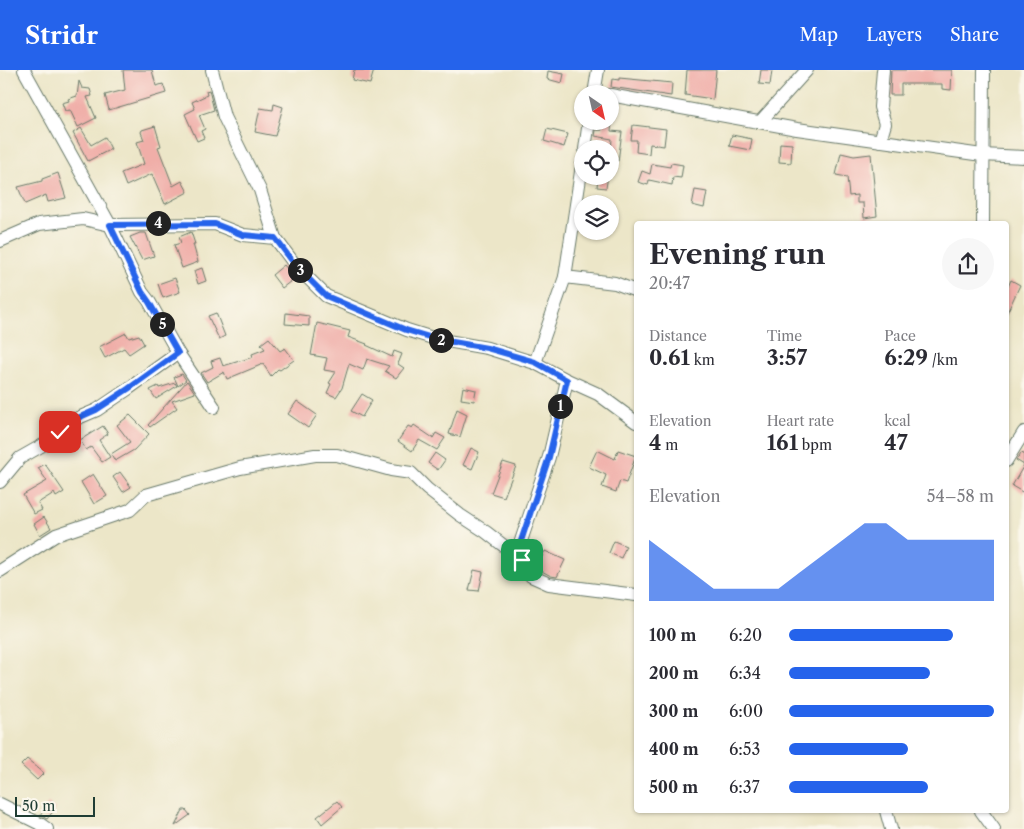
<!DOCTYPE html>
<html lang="en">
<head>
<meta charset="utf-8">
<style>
	:root { --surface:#fff; --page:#f7f7f7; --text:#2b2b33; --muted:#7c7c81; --accent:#2563eb }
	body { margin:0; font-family:"Libre Caslon Text",serif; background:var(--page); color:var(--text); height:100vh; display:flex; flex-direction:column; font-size:19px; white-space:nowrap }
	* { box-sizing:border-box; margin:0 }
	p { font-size:16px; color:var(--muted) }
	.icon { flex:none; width:28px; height:28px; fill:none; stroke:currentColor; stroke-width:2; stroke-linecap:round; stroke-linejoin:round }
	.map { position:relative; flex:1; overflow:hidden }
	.panel { position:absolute; left:634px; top:151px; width:375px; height:592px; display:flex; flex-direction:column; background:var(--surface); border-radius:5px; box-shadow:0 1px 4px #0004 }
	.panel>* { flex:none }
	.needle { width:32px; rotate:146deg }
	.fabs { position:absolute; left:574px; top:15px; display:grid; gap:10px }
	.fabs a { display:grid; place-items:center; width:45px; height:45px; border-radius:50%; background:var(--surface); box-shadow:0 1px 4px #0004; font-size:25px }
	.scale { position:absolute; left:15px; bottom:12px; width:80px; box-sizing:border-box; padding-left:5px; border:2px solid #1f3d34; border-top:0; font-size:14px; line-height:18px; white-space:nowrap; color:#1f3d34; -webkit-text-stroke:4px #fbf7ec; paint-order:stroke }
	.pin { position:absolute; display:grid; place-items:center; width:42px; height:42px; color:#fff; margin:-21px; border-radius:10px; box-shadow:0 2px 8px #0006 }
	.km { position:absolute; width:25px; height:25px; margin:-12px; border-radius:50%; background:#222; color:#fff; font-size:14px; line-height:25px; text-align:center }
	.round { display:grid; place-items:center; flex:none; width:52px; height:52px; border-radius:26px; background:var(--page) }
	.head { display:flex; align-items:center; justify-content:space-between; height:85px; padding:0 15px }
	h1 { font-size:28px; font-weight:700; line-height:38px }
	.figures { display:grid; grid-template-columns:repeat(3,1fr); gap:8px; height:85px; padding:5px 15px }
	.figures div { display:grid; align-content:center }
	.figures b { font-size:21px; font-weight:700 }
	.figures small { font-size:14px; font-weight:400 }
	.figures p { font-size:14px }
	.chart { height:140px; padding:10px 15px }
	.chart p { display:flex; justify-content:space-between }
	.chart svg { width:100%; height:90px; margin-top:5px; fill:var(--accent); opacity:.7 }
	ul { padding:0 15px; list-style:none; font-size:16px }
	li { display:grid; grid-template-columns:80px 60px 1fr; align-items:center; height:38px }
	li i { height:12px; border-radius:6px; background:var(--accent) }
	header { display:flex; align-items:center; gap:30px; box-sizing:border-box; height:70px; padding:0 25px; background:var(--accent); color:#fff }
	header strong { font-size:24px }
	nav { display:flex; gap:28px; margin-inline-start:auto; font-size:18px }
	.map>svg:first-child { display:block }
	.building { fill:#f0aea8 }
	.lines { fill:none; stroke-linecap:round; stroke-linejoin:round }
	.street-casing { stroke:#677868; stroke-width:14 }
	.street { stroke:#fff; stroke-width:12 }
	.route-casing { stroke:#fff; stroke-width:10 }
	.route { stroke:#2563eb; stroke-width:6 }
</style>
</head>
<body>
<header>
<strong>Stridr</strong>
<nav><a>Map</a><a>Layers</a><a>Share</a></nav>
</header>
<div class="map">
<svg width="1024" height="759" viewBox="0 0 1024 759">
	<rect width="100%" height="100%" fill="#fbf7ec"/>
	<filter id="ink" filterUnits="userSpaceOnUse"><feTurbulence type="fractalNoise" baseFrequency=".02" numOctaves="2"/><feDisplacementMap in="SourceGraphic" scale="10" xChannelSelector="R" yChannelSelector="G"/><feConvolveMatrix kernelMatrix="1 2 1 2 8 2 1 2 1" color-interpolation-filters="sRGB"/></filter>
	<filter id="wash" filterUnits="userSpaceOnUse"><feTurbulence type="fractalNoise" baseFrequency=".0096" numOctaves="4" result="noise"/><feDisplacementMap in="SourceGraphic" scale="20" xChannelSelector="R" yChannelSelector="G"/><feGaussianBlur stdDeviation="1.12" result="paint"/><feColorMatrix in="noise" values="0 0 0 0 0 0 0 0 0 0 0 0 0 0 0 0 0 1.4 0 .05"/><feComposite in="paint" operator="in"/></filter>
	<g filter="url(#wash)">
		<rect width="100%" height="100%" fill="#ece6c8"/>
		<g id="blocks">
			<g class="building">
				<polygon points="123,0 152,0 156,16 163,14 166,23 109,40 105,25 125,20"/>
				<polygon points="354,0 374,0 370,14 352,10"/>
				<polygon points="687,0 716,0 713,29 685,25"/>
				<polygon points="761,0 772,0 770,15 759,14"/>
				<polygon points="891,0 952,0 951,20 942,19 942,14 901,14 901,25 890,25"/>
				<polygon points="548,1 564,4 562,13 547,9"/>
				<polygon points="619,8 672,13 671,26 611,17 612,9 619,10"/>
				<polygon points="79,11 82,18 90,19 92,26 87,27 96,48 78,57 70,40 65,41 62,33 69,31 68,29 77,26"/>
				<polygon points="209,20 214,40 199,45 205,59 201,61 204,68 197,71 185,44 195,39 192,32 207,25 206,21"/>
				<polygon points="274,34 283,37 275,66 255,62 260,38 273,40"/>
				<polygon points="604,51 612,51 611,61 622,62 618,91 610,90 612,69 595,66 596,60 602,60"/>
				<polygon points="633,55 666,59 664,76 650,74 649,84 636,82 637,70 631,70"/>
				<polygon points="155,56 161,76 158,77 173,116 182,111 188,122 165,134 152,104 126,116 121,103 144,94 137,72 144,70 141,62 142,60"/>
				<polygon points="81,58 91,75 105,67 111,79 88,91 73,63"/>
				<polygon points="547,59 568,64 564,77 544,71"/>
				<polygon points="732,65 752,69 750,80 729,76"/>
				<polygon points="780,73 792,74 791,93 779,92"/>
				<polygon points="841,83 854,86 871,84 877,146 864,148 863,133 857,133 857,125 849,126 847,107 836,105"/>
				<polygon points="671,93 683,95 681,108 673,107 672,115 649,110 648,115 638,112 642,101 650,104 652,94 670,97"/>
				<polygon points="58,103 66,128 48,132 46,125 25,134 18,117 42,111 42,109"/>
				<polygon points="598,106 608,106 606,118 597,117"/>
				<polygon points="695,120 707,122 704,138 692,135"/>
				<polygon points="191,162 195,174 193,174 198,192 182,198 174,175 181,173 179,167"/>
				<polygon points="140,163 146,163 154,186 142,190 130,167"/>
				<polygon points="284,195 295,208 282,218 272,205"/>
				<polygon points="202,198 206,211 198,214 194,201"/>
				<polygon points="175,208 180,222 163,228 158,214"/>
				<polygon points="1011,210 1020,215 1006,245 1006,221"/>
				<polygon points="216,243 225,266 219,269 208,246"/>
				<polygon points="286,243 309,246 309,256 285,254"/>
				<polygon points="317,253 350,261 348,267 367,274 366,275 392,287 394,281 402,284 398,294 404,298 396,308 385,301 389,296 367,289 363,300 349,294 342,318 336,327 327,323 331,314 329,313 336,302 324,300 327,288 311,285"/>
				<polygon points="126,263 129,268 139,265 144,274 129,284 124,278 105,288 99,277"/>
				<polygon points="269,268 280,281 285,278 294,290 280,300 278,299 271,306 263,294 227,309 224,302 207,312 201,303 213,297 211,291 220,288 223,296 253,287 252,284 265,279 261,274"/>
				<polygon points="182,304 186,310 178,316 174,307"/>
				<polygon points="187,311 195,323 172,331 177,338 150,357 148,355"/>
				<polygon points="175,313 177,316 156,329 150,320 158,316 159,318"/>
				<polygon points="463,317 476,320 474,331 461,329"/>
				<polygon points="362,324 372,330 362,347 351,341"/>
				<polygon points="297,331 317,345 308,358 288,344"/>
				<polygon points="457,339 467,344 460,367 449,364"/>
				<polygon points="130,345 149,364 134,380 115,391 111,384 130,372 117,355"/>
				<polygon points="414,355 433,368 436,363 445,368 437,380 419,370 412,381 398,371 408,356 412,358"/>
				<polygon points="103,356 108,364 99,370 110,387 102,392 91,377 86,380 80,370"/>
				<polygon points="471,378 479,382 472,399 463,395"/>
				<polygon points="597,380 615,389 618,380 636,386 626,413 620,411 616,422 602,417 606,405 589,397"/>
				<polygon points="435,383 445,390 438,400 428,393"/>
				<polygon points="1021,383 1024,384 1024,423 1012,416 1024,395 1016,390"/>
				<polygon points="503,392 516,396 504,427 491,423"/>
				<polygon points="45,394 64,422 56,427 54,423 38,433 42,440 34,444 23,425 47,411 38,398"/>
				<polygon points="120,402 131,417 123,422 113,407"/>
				<polygon points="93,404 107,426 94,434 81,412"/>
				<polygon points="44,447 51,458 40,465 34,454"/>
				<polygon points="614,471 626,476 621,488 609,483"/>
				<polygon points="545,481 565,490 557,507 551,506 536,498"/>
				<polygon points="474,500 483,502 479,521 469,520"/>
				<polygon points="27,689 44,703 37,710 21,695"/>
				<polygon points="337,731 342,737 322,754 317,747"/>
				<polygon points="48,734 55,739 47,749 40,745"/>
				<polygon points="183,740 186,740 190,745 175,756"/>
			</g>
		</g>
	</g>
	<g filter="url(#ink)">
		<use href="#blocks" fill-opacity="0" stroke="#677868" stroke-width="1"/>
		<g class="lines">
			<g class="street-casing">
				<g id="street">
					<polyline points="24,0 110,155 142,222 149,231 178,283 214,337"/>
					<polyline points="212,0 224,47 260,120 275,168 296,196 326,226 407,260 436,269 487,278 535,293 567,310"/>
					<polyline points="594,24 598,0"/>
					<polyline points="610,25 797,59 982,85 1024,87"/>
					<polyline points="760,52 807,0"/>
					<polyline points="880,71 885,54 880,37 883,0"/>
					<polyline points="585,79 589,51"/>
					<polyline points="983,154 984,0"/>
					<polyline points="0,171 39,154 83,149 110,155 215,154 243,165 275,168"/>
					<polyline points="565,207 582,95"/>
					<polyline points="535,293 565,207 615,213 636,221"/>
					<polyline points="1006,391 1024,362"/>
					<polyline points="0,412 20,388 50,371 71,351 97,340 128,319 178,283"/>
					<polyline points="522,490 520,474 549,387 567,310 598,324 636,352"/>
					<polyline points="0,501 56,465 130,440 146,425 240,398 315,385 337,385 391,400 411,403 427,419 460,445 486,462 522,490 531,506 549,514 636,525"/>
					<polyline points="0,734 40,754 47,759"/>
					<polyline points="886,741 891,759"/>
					<polyline points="981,741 994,759"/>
				</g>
			</g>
			<use href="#street" class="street"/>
		</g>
	</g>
	<g class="lines" filter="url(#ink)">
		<g class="route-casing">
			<polyline id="route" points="60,362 71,351 96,340 128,319 178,283 149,232 142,222 110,155 215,154 243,165 275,168 296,196 326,226 406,260 436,269 487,278 535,292 567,310 549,387 520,474 522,490"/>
		</g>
		<use href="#route" class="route"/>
	</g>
</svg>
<div class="fabs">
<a><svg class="needle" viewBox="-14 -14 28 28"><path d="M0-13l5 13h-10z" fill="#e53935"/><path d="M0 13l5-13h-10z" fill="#7c7c81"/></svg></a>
<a><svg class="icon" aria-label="locate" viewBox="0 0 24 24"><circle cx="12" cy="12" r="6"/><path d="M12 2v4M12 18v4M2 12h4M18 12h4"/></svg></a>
<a><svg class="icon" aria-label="layers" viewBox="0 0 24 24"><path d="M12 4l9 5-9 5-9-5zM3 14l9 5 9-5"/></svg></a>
</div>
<div class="scale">50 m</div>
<div class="pin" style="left:522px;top:490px;background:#1e9e55"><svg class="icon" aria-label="arrive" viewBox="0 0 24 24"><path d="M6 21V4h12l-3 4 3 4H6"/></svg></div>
<div class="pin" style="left:60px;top:362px;background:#d93025"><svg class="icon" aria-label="check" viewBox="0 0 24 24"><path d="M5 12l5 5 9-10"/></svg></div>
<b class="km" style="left:560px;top:336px">1</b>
<b class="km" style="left:441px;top:270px">2</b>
<b class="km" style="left:300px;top:200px">3</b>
<b class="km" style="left:158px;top:153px">4</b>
<b class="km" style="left:162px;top:254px">5</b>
<section class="panel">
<div class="head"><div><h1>Evening run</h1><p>20:47</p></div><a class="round"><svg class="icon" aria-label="share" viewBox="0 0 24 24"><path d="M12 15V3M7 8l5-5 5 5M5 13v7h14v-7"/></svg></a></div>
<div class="figures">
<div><p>Distance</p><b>0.61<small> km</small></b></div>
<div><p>Time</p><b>3:57</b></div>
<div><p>Pace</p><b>6:29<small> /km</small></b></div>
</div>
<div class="figures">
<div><p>Elevation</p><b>4<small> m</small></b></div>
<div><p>Heart rate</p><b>161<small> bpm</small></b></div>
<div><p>kcal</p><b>47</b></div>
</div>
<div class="chart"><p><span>Elevation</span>54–58 m</p>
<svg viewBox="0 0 160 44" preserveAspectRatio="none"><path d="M0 44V14L10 22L20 30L30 38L40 38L50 38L60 38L70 30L80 22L90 14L100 6L110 6L120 14L130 14L140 14L150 14L160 14V44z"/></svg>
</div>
<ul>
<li><b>100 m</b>6:20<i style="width:80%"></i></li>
<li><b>200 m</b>6:34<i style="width:69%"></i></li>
<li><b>300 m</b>6:00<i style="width:100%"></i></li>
<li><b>400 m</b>6:53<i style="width:58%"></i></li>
<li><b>500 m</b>6:37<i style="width:68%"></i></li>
</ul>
</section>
</div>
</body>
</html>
